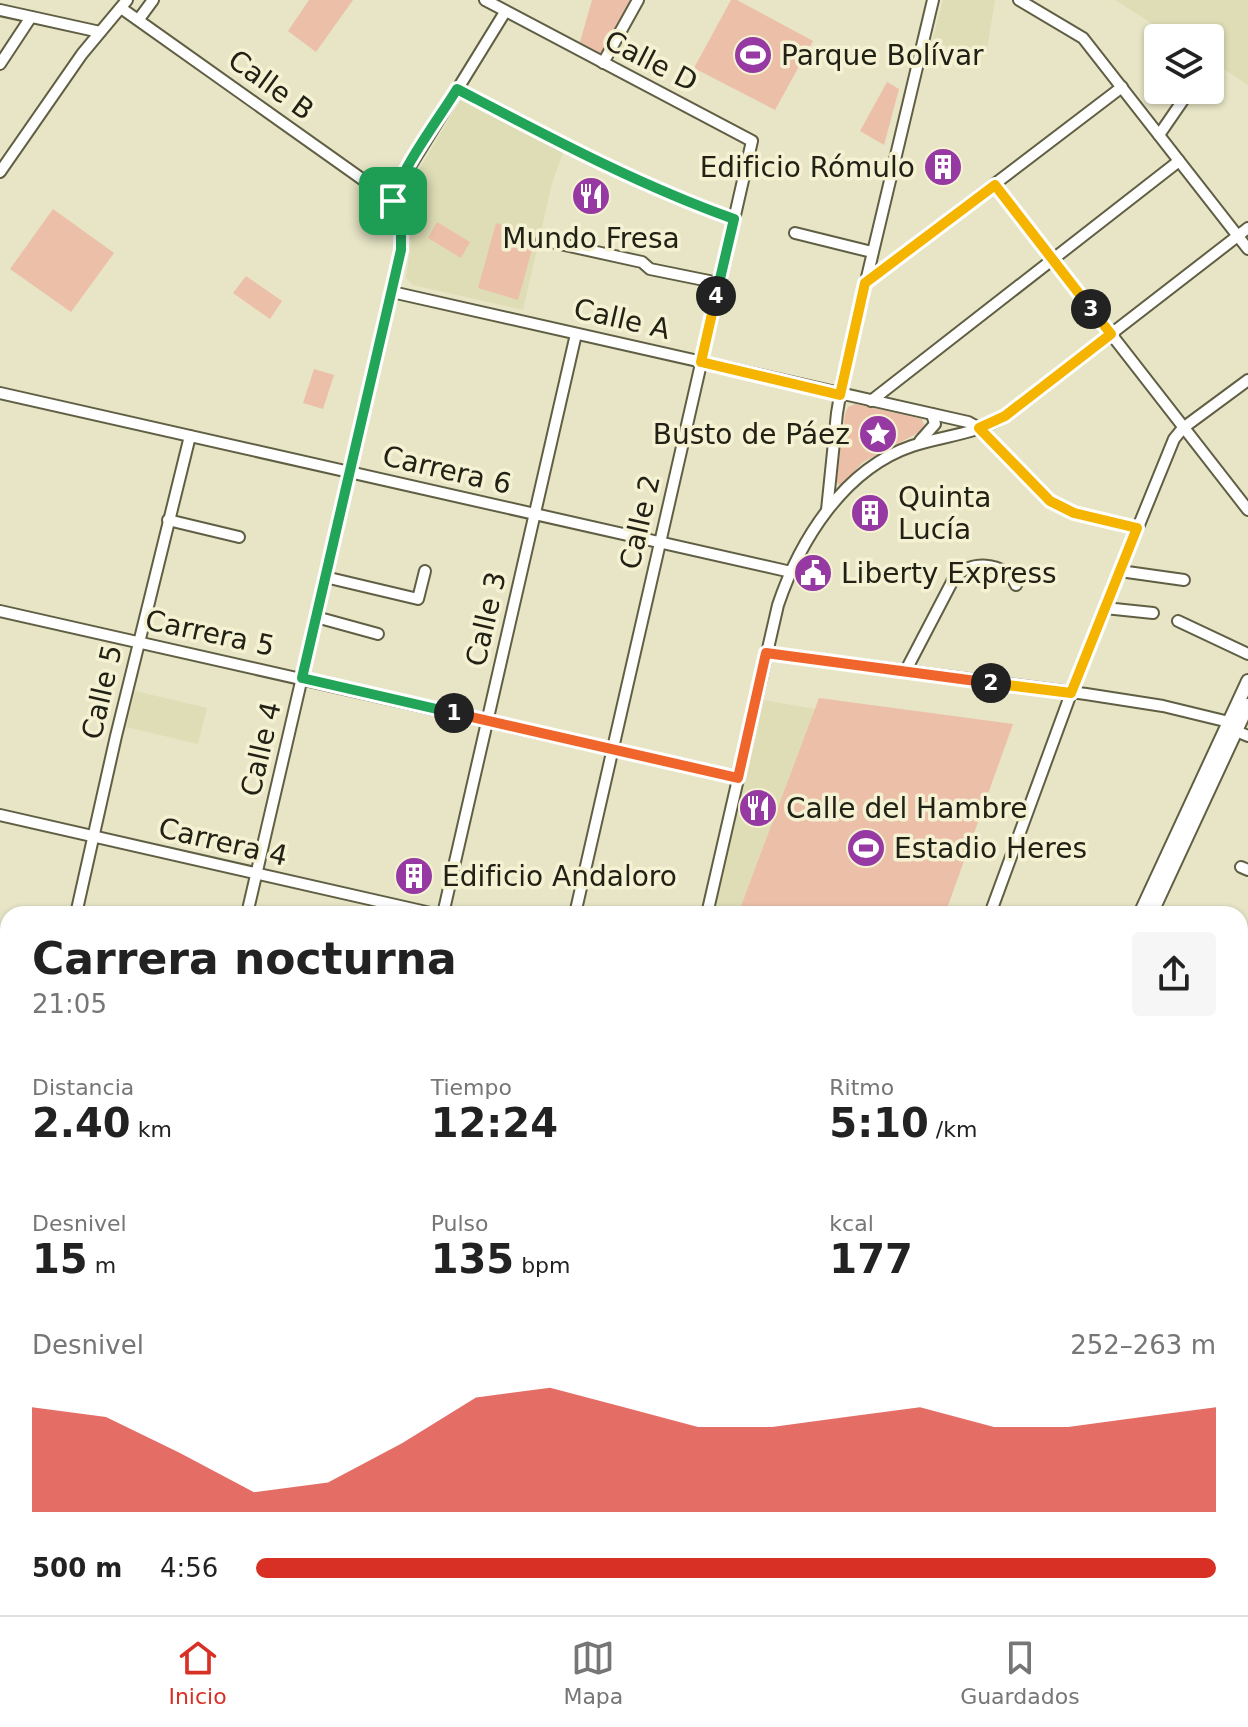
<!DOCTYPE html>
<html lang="es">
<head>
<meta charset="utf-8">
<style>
	:root { --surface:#fff; --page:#f6f6f6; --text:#222; --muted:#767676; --line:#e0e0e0; --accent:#d93025 }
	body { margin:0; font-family:"DejaVu Sans",sans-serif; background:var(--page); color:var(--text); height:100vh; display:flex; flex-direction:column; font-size:30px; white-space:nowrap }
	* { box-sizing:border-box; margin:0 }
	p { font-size:26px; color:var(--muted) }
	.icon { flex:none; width:44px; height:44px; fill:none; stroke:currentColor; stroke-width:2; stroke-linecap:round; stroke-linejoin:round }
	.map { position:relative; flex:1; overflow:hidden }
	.side { position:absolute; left:0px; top:906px; width:1248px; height:710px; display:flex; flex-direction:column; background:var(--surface); border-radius:24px 24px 0 0; box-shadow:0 2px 6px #0004 }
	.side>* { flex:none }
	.tools { position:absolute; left:1144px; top:24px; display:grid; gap:16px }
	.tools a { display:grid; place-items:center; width:80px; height:80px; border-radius:8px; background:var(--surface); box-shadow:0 2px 6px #0004; font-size:40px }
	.pin { position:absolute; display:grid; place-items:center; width:68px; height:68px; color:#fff; margin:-34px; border-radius:16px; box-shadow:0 4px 12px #0006 }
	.km { position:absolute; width:40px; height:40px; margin:-20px; border-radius:50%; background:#222; color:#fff; font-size:22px; line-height:40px; text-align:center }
	.round { display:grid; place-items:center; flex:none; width:84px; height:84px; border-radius:8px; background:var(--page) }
	.summary { display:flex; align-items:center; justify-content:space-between; height:136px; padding:0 32px }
	h1 { font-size:44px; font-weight:600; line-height:60px }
	.figures { display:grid; grid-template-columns:repeat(3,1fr); gap:12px; height:136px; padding:8px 32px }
	.figures div { display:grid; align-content:center }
	.figures b { font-size:40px; font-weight:600 }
	.figures small { font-size:22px; font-weight:400 }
	.figures p { font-size:22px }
	.chart { height:224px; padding:16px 32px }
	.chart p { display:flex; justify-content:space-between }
	.chart svg { width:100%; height:144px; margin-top:8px; fill:var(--accent); opacity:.7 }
	ul { padding:0 32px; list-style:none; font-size:26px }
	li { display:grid; grid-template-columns:128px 96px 1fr; align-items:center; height:60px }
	li i { height:20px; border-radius:10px; background:var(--accent) }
	.tabs { display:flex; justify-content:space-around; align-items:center; height:112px; border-top:2px solid var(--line); background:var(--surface); font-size:22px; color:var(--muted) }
	.tabs a { display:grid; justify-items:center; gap:4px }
	.tabs .active { color:var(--accent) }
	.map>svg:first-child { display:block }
	.built { fill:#dfddb6 }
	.green { fill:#ecbfa8 }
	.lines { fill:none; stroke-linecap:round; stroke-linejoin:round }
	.stream { stroke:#699079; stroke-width:3 }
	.minor-casing { stroke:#605f44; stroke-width:14 }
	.tertiary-casing { stroke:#605f44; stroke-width:16 }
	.minor { stroke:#fff; stroke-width:10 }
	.tertiary { stroke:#fff; stroke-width:12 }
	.split-1-casing { stroke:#fff; stroke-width:16 }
	.split-2-casing { stroke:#fff; stroke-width:16 }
	.split-3-casing { stroke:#fff; stroke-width:16 }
	.split-4-casing { stroke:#fff; stroke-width:16 }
	.split-5-casing { stroke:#fff; stroke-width:16 }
	.split-1 { stroke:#22a559; stroke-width:10 }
	.split-2 { stroke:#f0652b; stroke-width:10 }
	.split-3 { stroke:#f5b400; stroke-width:10 }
	.split-4 { stroke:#f5b400; stroke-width:10 }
	.split-5 { stroke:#22a559; stroke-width:10 }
	.labels { text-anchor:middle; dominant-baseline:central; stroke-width:7; stroke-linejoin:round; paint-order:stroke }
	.poi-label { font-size:28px; fill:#222116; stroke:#f4f2d3; text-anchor:start }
	.street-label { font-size:28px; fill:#222116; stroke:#f4f2d3 }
</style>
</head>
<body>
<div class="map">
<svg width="1248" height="1615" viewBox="0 0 1248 1615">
	<rect width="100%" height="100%" fill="#e7e5c6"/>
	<g class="built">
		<polygon points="943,0 995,0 986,56 932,42"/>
		<polygon points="1115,0 1248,0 1248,85 1210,60 1210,38 1175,38"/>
		<polygon points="462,97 564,150 552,183 523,310 413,285 406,278 411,242 408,205 411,183"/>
		<polygon points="135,691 207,708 198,744 126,727"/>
		<polygon points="763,700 815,709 738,914 714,914"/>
	</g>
	<g class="green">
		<polygon points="309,0 353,0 316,52 288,31"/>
		<polygon points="592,0 632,0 602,54 580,42"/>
		<polygon points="731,0 737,0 813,41 775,110 694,68"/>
		<polygon points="887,82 899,89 884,145 860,131"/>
		<polygon points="53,209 114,253 71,312 10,269"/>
		<polygon points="437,222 470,242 461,258 428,238"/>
		<polygon points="496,223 536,235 518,300 478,288"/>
		<polygon points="246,276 282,301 270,319 233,293"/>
		<polygon points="314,369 334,375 323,409 303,403"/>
		<polygon points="855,404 922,419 924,425 918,433 863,462 841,486 836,482 845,414 848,407"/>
		<polygon points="819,698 1013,724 945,914 738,914"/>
		<polygon points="0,1155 8,1160 8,1605 0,1603"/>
		<polygon points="28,1608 662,1608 660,1615 68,1615"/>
	</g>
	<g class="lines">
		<polyline class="stream" points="1182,1615 1185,1608"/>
		<g class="minor-casing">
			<g id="minor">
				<polyline points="485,0 752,141 575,914"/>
				<polyline points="1019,0 1083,38 1248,249"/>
				<polyline points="121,8 393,201"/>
				<polyline points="0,10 100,32"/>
				<polyline points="139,19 153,0"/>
				<polyline points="603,63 638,0"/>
				<polyline points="0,64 31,17"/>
				<path d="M457,89C548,136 638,185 734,219"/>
				<polyline points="1159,135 1190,90"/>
				<polyline points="0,172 82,54 127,0"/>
				<polyline points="995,185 1248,510"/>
				<polyline points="795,233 872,252"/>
				<polyline points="542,240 642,262 650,269 719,283"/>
				<polyline points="866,282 1122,87"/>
				<polyline points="392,292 968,422 979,428 1050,501 1074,513 1137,528"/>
				<polyline points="0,393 791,572"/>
				<polyline points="871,401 1179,161"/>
				<polyline points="920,441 935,424 932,414"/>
				<polyline points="827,510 837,413 843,378 933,0"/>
				<polyline points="168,520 239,537"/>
				<polyline points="1120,571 1184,580"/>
				<polyline points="325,577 418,599 425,571"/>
				<polyline points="1105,608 1153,613"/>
				<polyline points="0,611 738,778"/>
				<polyline points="316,617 378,634"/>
				<polyline points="1178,621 1248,654"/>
				<polyline points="766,653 1086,694 1163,706 1229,722 1236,731 1248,736"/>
				<path d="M905,672L953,580C967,559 1006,561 1016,585"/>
				<polyline points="0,815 435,914"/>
				<polyline points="1241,867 1248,870"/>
				<polyline points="76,914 116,736 190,436"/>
				<polyline points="247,914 399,260 402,239 393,201 396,189 505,12"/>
				<polyline points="443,914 576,334"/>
				<path d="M707,914L778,605C800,540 844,469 912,446C942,436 978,434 1005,416L1248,228"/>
				<polyline points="990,914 1077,677 1174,439 1183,428 1248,380"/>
				<polyline points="1240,960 1248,964"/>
				<polyline points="0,1007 8,1008"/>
				<polyline points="1240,1010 1248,1012"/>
				<polyline points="1240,1100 1248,1081"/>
				<polyline points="0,1121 8,1125"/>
				<polyline points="0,1136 8,1140"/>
				<polyline points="1240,1312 1248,1316"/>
				<polyline points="892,1608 898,1615"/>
				<polyline points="1084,1608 1087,1615"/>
				<polyline points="793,1615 796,1608"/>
				<polyline points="965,1615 975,1608"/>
				<polyline points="1055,1615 1057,1608"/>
			</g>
		</g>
		<g class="tertiary-casing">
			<g id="tertiary">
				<polyline points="1140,914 1248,681"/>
				<polyline points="1151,914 1248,705"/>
				<polyline points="1240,1156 1248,1159"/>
				<polyline points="667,1615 668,1608"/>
				<polyline points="676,1615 678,1608"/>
			</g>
		</g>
		<use href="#minor" class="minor"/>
		<use href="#tertiary" class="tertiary"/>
	</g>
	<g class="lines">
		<g class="split-1-casing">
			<polyline id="split-1" points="393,201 401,229 401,250 302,678 454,713"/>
		</g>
		<g class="split-2-casing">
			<polyline id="split-2" points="454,713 738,778 766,653 991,683"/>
		</g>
		<g class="split-3-casing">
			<polyline id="split-3" points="991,683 1071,693 1137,528 1074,513 1050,501 979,428 1005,416 1111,334 1091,309"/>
		</g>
		<g class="split-4-casing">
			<polyline id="split-4" points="716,296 701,362 840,395 865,283 995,185 1091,309"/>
		</g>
		<g class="split-5-casing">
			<path id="split-5" d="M393,201C399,171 440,117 457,89C547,136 638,185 734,219L716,296"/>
		</g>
		<use href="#split-1" class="split-1"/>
		<use href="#split-2" class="split-2"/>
		<use href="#split-3" class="split-3"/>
		<use href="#split-4" class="split-4"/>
		<use href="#split-5" class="split-5"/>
	</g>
	<defs>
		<g id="stadium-disc" transform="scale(2)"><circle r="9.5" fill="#9639a3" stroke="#f4f2d3"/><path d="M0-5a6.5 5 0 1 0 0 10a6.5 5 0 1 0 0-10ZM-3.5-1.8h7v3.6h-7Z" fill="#fff"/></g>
		<g id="building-disc" transform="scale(2)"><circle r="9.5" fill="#9639a3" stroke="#f4f2d3"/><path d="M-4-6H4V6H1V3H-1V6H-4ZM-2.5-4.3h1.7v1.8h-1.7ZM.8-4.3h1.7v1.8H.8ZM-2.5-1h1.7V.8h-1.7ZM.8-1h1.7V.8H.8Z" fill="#fff"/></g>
		<g id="restaurant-disc" transform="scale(2)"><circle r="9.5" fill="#9639a3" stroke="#f4f2d3"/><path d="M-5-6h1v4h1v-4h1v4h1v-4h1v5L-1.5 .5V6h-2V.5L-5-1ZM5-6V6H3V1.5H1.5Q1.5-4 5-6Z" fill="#fff"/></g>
		<g id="sight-disc" transform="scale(2)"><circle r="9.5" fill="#9639a3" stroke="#f4f2d3"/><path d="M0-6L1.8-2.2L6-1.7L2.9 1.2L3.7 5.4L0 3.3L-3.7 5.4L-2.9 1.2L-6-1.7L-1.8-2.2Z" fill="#fff"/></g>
		<g id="civic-disc" transform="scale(2)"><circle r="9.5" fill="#9639a3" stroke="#f4f2d3"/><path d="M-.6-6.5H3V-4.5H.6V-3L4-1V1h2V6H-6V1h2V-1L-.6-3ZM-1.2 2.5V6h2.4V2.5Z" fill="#fff"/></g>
	</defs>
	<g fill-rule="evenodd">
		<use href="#stadium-disc" x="753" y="55"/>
		<use href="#building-disc" x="943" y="167"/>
		<use href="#restaurant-disc" x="591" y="196"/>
		<use href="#sight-disc" x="878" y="434"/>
		<use href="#building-disc" x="870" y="513"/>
		<use href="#civic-disc" x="813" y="573"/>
		<use href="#restaurant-disc" x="758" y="808"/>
		<use href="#stadium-disc" x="866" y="848"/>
		<use href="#building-disc" x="414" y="876"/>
	</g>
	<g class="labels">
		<g class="poi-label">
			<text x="781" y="55">Parque Bolívar</text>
			<text x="915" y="167" text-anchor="end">Edificio Rómulo</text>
			<text x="591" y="238" text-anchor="middle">Mundo Fresa</text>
			<text x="850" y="434" text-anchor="end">Busto de Páez</text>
			<text x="898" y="497">Quinta<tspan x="898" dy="32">Lucía</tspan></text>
			<text x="841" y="573">Liberty Express</text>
			<text x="786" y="808">Calle del Hambre</text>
			<text x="894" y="848">Estadio Heres</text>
			<text x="442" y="876">Edificio Andaloro</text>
		</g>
		<g class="street-label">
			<text transform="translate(651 61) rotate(27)">Calle D</text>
			<text transform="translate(271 85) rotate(36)">Calle B</text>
			<text transform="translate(622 319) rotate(13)">Calle A</text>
			<text transform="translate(447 470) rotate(13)">Carrera 6</text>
			<text transform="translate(640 522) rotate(-77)">Calle 2</text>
			<text transform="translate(486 619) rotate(-77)">Calle 3</text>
			<text transform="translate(210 633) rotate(12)">Carrera 5</text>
			<text transform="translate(102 692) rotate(-77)">Calle 5</text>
			<text transform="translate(261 749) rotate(-77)">Calle 4</text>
			<text transform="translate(223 842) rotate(13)">Carrera 4</text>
		</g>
	</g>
</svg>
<div class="tools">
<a><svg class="icon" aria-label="layers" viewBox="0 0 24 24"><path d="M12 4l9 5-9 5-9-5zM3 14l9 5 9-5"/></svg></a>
</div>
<div class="pin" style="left:393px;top:201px;background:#1e9e55"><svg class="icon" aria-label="arrive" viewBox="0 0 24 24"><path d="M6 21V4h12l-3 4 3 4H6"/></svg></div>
<b class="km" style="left:454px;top:713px">1</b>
<b class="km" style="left:991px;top:683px">2</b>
<b class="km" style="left:1091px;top:309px">3</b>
<b class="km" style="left:716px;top:296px">4</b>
<section class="side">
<div class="summary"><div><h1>Carrera nocturna</h1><p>21:05</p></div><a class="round"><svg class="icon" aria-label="share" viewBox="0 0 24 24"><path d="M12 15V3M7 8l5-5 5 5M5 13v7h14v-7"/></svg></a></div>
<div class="figures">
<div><p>Distancia</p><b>2.40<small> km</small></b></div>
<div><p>Tiempo</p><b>12:24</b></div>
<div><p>Ritmo</p><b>5:10<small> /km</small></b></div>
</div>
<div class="figures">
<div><p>Desnivel</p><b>15<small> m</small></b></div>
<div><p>Pulso</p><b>135<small> bpm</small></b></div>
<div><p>kcal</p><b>177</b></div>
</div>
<div class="chart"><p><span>Desnivel</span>252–263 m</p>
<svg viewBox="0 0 160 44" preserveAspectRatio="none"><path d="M0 44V12L10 15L20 26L30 38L40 35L50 23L60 9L70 6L80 12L90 18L100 18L110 15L120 12L130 18L140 18L150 15L160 12V44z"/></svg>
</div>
<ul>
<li><b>500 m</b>4:56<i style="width:100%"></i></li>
</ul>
</section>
</div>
<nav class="tabs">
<a class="active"><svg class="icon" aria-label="home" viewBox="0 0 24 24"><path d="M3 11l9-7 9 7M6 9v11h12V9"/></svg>Inicio</a>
<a><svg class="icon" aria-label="map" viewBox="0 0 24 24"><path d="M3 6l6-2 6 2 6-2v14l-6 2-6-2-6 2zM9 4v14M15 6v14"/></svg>Mapa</a>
<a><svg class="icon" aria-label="saved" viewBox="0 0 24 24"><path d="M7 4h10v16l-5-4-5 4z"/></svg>Guardados</a>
</nav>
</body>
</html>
